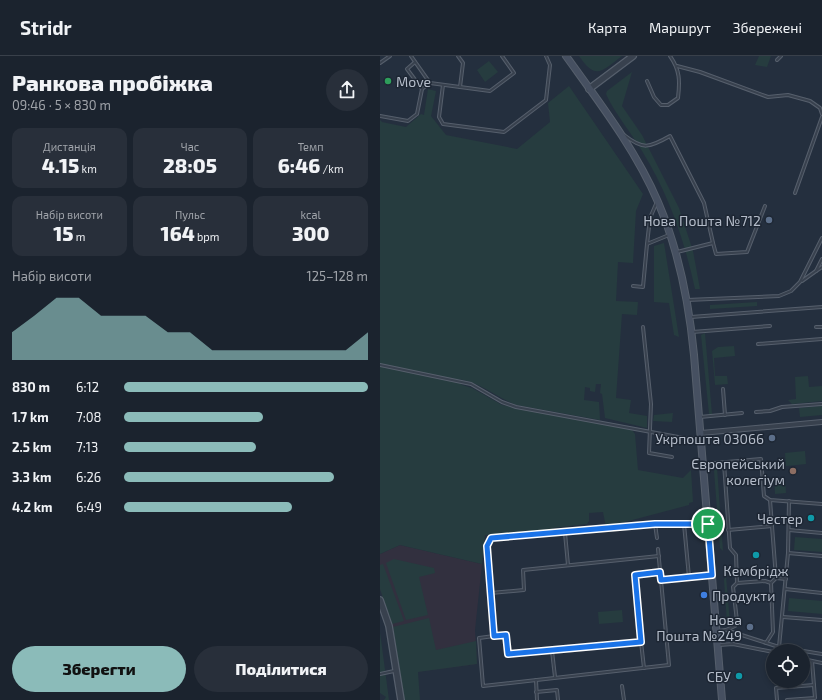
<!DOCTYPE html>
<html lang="uk">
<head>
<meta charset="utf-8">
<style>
	:root { --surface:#1b232e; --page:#282f3a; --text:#f1f3f6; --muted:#a0a4aa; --line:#39404a; --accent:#8bbbb9 }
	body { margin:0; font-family:"Exo 2",sans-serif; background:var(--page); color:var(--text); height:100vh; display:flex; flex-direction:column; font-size:15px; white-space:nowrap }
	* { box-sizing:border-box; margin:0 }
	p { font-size:13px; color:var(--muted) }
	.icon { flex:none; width:22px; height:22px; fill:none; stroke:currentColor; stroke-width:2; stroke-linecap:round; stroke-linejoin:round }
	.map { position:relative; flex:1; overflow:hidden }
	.drawer { display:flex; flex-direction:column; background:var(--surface); width:380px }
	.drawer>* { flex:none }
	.tools { position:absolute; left:386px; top:588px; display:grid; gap:8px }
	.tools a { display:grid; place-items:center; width:44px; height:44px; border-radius:50%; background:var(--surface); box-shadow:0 2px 6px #0003,0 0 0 1px var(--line); font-size:20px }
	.pin { position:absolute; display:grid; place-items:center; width:34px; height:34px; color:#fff; margin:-17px; border:2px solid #fff; border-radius:50%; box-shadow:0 1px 4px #0007 }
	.round { display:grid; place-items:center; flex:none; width:42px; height:42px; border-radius:21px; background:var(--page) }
	.overview { display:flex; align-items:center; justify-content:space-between; height:68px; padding:0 12px }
	h1 { font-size:22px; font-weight:800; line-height:30px }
	.stats { display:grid; grid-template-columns:repeat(3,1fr); gap:6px; height:68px; padding:4px 12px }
	.stats div { display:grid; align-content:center; border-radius:10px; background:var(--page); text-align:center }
	.stats b { font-size:20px; font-weight:800 }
	.stats small { font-size:11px; font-weight:400 }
	.stats p { font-size:11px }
	.chart { height:112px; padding:8px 12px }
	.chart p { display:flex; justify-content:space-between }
	.chart svg { width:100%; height:72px; margin-top:4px; fill:var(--accent); opacity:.7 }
	.cta { display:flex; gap:8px; margin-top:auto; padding:8px 12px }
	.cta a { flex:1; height:46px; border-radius:24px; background:var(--accent); color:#111; font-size:16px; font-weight:800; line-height:46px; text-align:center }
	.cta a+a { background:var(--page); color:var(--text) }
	ul { padding:0 12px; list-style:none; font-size:13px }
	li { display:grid; grid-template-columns:64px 48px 1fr; align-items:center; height:30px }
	li i { height:10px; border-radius:5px; background:var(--accent) }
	header { display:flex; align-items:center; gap:24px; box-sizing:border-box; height:56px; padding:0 20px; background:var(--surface); border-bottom:1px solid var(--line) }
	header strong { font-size:19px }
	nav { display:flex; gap:22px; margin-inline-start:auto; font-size:14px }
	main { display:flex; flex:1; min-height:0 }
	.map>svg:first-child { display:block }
	.medical { fill:#32303f }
	.green { fill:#263c3f }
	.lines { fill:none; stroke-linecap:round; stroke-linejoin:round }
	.service-casing { stroke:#565f6c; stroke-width:4 }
	.minor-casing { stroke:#565f6c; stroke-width:6 }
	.tertiary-casing { stroke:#565f6c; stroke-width:8 }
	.secondary-casing { stroke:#565f6c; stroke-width:8 }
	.service { stroke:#38414e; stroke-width:2 }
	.minor { stroke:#38414e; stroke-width:4 }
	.tertiary { stroke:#38414e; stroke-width:5.5 }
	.secondary { stroke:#465061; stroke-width:6 }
	.route-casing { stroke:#fff; stroke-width:8 }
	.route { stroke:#1a73e8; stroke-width:5 }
	.leisure-dot { fill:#2e9e5b; stroke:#1d2633; stroke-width:1.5 }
	.service-dot { fill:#5c6f8a; stroke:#1d2633; stroke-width:1.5 }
	.education-dot { fill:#8d6e63; stroke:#1d2633; stroke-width:1.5 }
	.culture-dot { fill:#0f9aa8; stroke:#1d2633; stroke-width:1.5 }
	.shop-dot { fill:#3f7fe0; stroke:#1d2633; stroke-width:1.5 }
	.labels { text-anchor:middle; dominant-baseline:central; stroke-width:3; stroke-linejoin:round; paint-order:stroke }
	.poi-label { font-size:14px; fill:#b4bcc9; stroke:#1d2633; text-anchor:end }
</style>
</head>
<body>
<header>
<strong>Stridr</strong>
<nav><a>Карта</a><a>Маршрут</a><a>Збережені</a></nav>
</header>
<main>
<section class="drawer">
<div class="overview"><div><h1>Ранкова пробіжка</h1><p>09:46 · 5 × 830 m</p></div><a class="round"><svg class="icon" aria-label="share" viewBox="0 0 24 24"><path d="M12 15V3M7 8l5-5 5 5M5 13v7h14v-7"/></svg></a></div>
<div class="stats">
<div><p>Дистанція</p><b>4.15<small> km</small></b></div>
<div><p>Час</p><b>28:05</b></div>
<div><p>Темп</p><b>6:46<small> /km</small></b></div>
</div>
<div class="stats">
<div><p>Набір висоти</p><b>15<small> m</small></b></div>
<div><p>Пульс</p><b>164<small> bpm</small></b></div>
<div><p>kcal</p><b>300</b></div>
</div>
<div class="chart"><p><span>Набір висоти</span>125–128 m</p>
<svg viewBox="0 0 160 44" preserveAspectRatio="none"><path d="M0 44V27L10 17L20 6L30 6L40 17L50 17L60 17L70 27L80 27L90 38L100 38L110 38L120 38L130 38L140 38L150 38L160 27V44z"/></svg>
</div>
<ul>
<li><b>830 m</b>6:12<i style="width:100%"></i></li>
<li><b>1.7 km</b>7:08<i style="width:57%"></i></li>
<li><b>2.5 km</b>7:13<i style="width:54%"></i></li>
<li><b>3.3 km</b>6:26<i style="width:86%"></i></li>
<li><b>4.2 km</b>6:49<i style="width:69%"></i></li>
</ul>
<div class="cta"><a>Зберегти</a><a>Поділитися</a></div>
</section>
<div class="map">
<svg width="442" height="644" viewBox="0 0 442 644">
	<rect width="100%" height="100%" fill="#242f3e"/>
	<polygon class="medical" points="20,489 102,508 95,574 97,608 21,618 13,571 0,533 0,498"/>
	<g class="green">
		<path d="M199,0H242C222,15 216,25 199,0Z"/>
		<polygon points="379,0 391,0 387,11 375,9"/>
		<polygon points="109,5 118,16 105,26 97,14"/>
		<path d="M252,16L242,50L262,79L299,152L313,195L320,233H315C304,183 289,139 262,95C251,76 235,58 226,38L227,35Z"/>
		<path d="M189,30L263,138L256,155L253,207L238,206L236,245L258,246L257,259L242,258L236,342L251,344L249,357L267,360V372L225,362L222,338L220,337L221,328H216L215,336L210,335V332L205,331L204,344L219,346L220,364L136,349C116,341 99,325 77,323L82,329L92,332L122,349L252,374L255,378L258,414L303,422L311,414L313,446L309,447V449L226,471L223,456L209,457V465L207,468L173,472V475L105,479L102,508L20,489L0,498V64L2,66L26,71L41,58L44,59L48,33L56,35L51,60L66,79L137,93L170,66L168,47Z"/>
		<polygon points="284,187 299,281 294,279 289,247 274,246 274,190"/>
		<polygon points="377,246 377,250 330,253 330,249"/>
		<polygon points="325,277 332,358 329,358 321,279"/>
		<polygon points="354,290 355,300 334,302 335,320 347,320 348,328 335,329 332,295 338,291"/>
		<polygon points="428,320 429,331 442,330 442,345 412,348 408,344 416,343 415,321"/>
		<polygon points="442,350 442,359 420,361 419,352"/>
		<polygon points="293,357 292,366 273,365 274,359"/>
		<polygon points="425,395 426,408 406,410 405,397"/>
		<polygon points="337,411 343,495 340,492 334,415"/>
		<polygon points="405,422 406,437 395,438 394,423"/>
		<polygon points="415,481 442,483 442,496 414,494"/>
		<polygon points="14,503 54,512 55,517 39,521 48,559 26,564 6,507"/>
		<polygon points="3,508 24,565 12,568 0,533 0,509"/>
		<polygon points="346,520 350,567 347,567 344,524"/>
		<polygon points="409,542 442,545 442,558 408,555"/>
		<polygon points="242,554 243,566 219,568 218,556"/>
		<polygon points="49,562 56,594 96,585 97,608 38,616 40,644 24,644 13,571"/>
		<polygon points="0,576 9,644 4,644 6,641 0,637"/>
	</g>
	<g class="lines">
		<g class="service-casing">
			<g id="service">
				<polyline points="31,0 50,27"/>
				<polyline points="78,0 83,7 80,31"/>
				<polyline points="397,4 401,0"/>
				<polyline points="35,6 27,13 42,33 50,27 110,35 134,17 122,0"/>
				<polyline points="0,7 10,0"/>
				<polyline points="297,10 320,16 388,41 408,39 430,45 440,52 442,58"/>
				<path d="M267,25L274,41L281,49H288L298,42C300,25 300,14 290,0"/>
				<polyline points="63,29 59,61 63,68 124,76 166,44 170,9 166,0"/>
				<polyline points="0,60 28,65 37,58 42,33"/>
				<path d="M244,79C263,94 269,92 290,80L324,147L333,187L297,196"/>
				<polyline points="415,137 442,61"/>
				<polyline points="333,187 336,198 367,196 385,150"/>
				<polyline points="267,188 270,162 276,148"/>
				<polyline points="436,215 442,211"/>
				<polyline points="422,225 436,215 442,203"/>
				<polyline points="253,230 263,231 267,188 289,179"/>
				<polyline points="307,244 399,240 411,235 420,226 442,182"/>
				<polyline points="311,261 442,251"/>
				<polyline points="263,271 271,348 269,397 292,401"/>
				<polyline points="436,271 442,271"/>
				<polyline points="312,276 390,270"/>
				<polyline points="378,288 442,283"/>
				<polyline points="0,309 91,328 122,346 136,351 309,383 320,382"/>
				<polyline points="343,333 345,359"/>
				<polyline points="376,356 390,355 402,351 442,348"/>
				<polyline points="320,361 362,357"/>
				<polyline points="344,407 350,492 356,499 357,527 353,531 357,565 355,570 346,574"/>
				<polyline points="324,408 381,403 384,440 390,444 442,448"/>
				<polyline points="275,468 277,482"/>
				<polyline points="304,468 309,521"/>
				<polyline points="348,474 392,470"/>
				<polyline points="409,474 442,477"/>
				<polyline points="185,477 188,509"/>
				<polyline points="278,493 289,609 103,630 99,582 114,580 107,490 111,483 275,468 326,468"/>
				<polyline points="408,497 442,500"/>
				<polyline points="396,522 406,523"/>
				<polyline points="281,524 331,519"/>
				<polyline points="357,527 385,525 391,527"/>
				<polyline points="405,533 442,537"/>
				<polyline points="111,537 144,534 143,514 279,500"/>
				<polyline points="403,561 442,564"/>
				<polyline points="338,575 346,574 399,591 442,598"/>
				<polyline points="114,580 127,579 129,598 261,586 264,612"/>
				<polyline points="261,586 255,519 280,516"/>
				<polyline points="386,587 393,576 391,527 396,522 390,444"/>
				<polyline points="339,589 353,588 393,596"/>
				<polyline points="399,591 408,497 409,445"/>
				<polyline points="172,595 175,621"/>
				<polyline points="423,603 442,607"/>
				<polyline points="0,618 14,615"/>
				<polyline points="156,624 157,644"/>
				<polyline points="242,630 244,644"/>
				<polyline points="156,636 177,634 178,644"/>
				<polyline points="397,644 396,632 434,629"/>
				<polyline points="407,644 435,642 432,605"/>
			</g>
		</g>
		<g class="minor-casing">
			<polyline id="minor" points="321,377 442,366"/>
		</g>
		<g class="tertiary-casing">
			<g id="tertiary">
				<polyline points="209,33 253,0"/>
				<polyline points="0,544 9,570 21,644"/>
			</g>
		</g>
		<g class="secondary-casing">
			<path id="secondary" d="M186,0C219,46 256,94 278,146C299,195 309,246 314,299L342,644"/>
		</g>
		<use href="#service" class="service"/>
		<use href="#minor" class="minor"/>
		<use href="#tertiary" class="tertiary"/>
		<use href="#secondary" class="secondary"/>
	</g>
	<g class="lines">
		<g class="route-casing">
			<polygon id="route" points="275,468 328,468 332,519 281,524 280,516 255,519 261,586 128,598 126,579 114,580 107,490 111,482"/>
		</g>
		<use href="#route" class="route"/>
	</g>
	<circle class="leisure-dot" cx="8" cy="25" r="4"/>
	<g class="service-dot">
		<circle cx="389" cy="164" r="4"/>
		<circle cx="392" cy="382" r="4"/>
		<circle cx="370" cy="571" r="4"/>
	</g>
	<circle class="education-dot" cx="413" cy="415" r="4"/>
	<g class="culture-dot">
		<circle cx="431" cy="462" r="4"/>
		<circle cx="376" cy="499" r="4"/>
		<circle cx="359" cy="620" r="4"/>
	</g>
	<circle class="shop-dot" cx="324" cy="539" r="4"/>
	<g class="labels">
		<g class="poi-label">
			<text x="16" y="25" text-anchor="start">Move</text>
			<text x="381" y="164">Нова Пошта №712</text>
			<text x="384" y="382">Укрпошта 03066</text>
			<text x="405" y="407">Європейський<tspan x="405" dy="16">колегіум</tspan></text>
			<text x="423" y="462">Честер</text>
			<text x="376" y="514" text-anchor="middle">Кембрідж</text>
			<text x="332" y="539" text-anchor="start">Продукти</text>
			<text x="362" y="563">Нова<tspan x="362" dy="16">Пошта №249</tspan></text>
			<text x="351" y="620">СБУ</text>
		</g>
	</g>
</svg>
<div class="tools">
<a><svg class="icon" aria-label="locate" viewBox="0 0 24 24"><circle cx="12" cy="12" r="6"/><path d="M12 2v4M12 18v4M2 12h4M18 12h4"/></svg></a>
</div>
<div class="pin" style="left:328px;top:468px;background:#1e9e55"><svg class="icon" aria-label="arrive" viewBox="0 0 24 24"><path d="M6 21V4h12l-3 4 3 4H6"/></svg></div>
</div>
</main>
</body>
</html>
